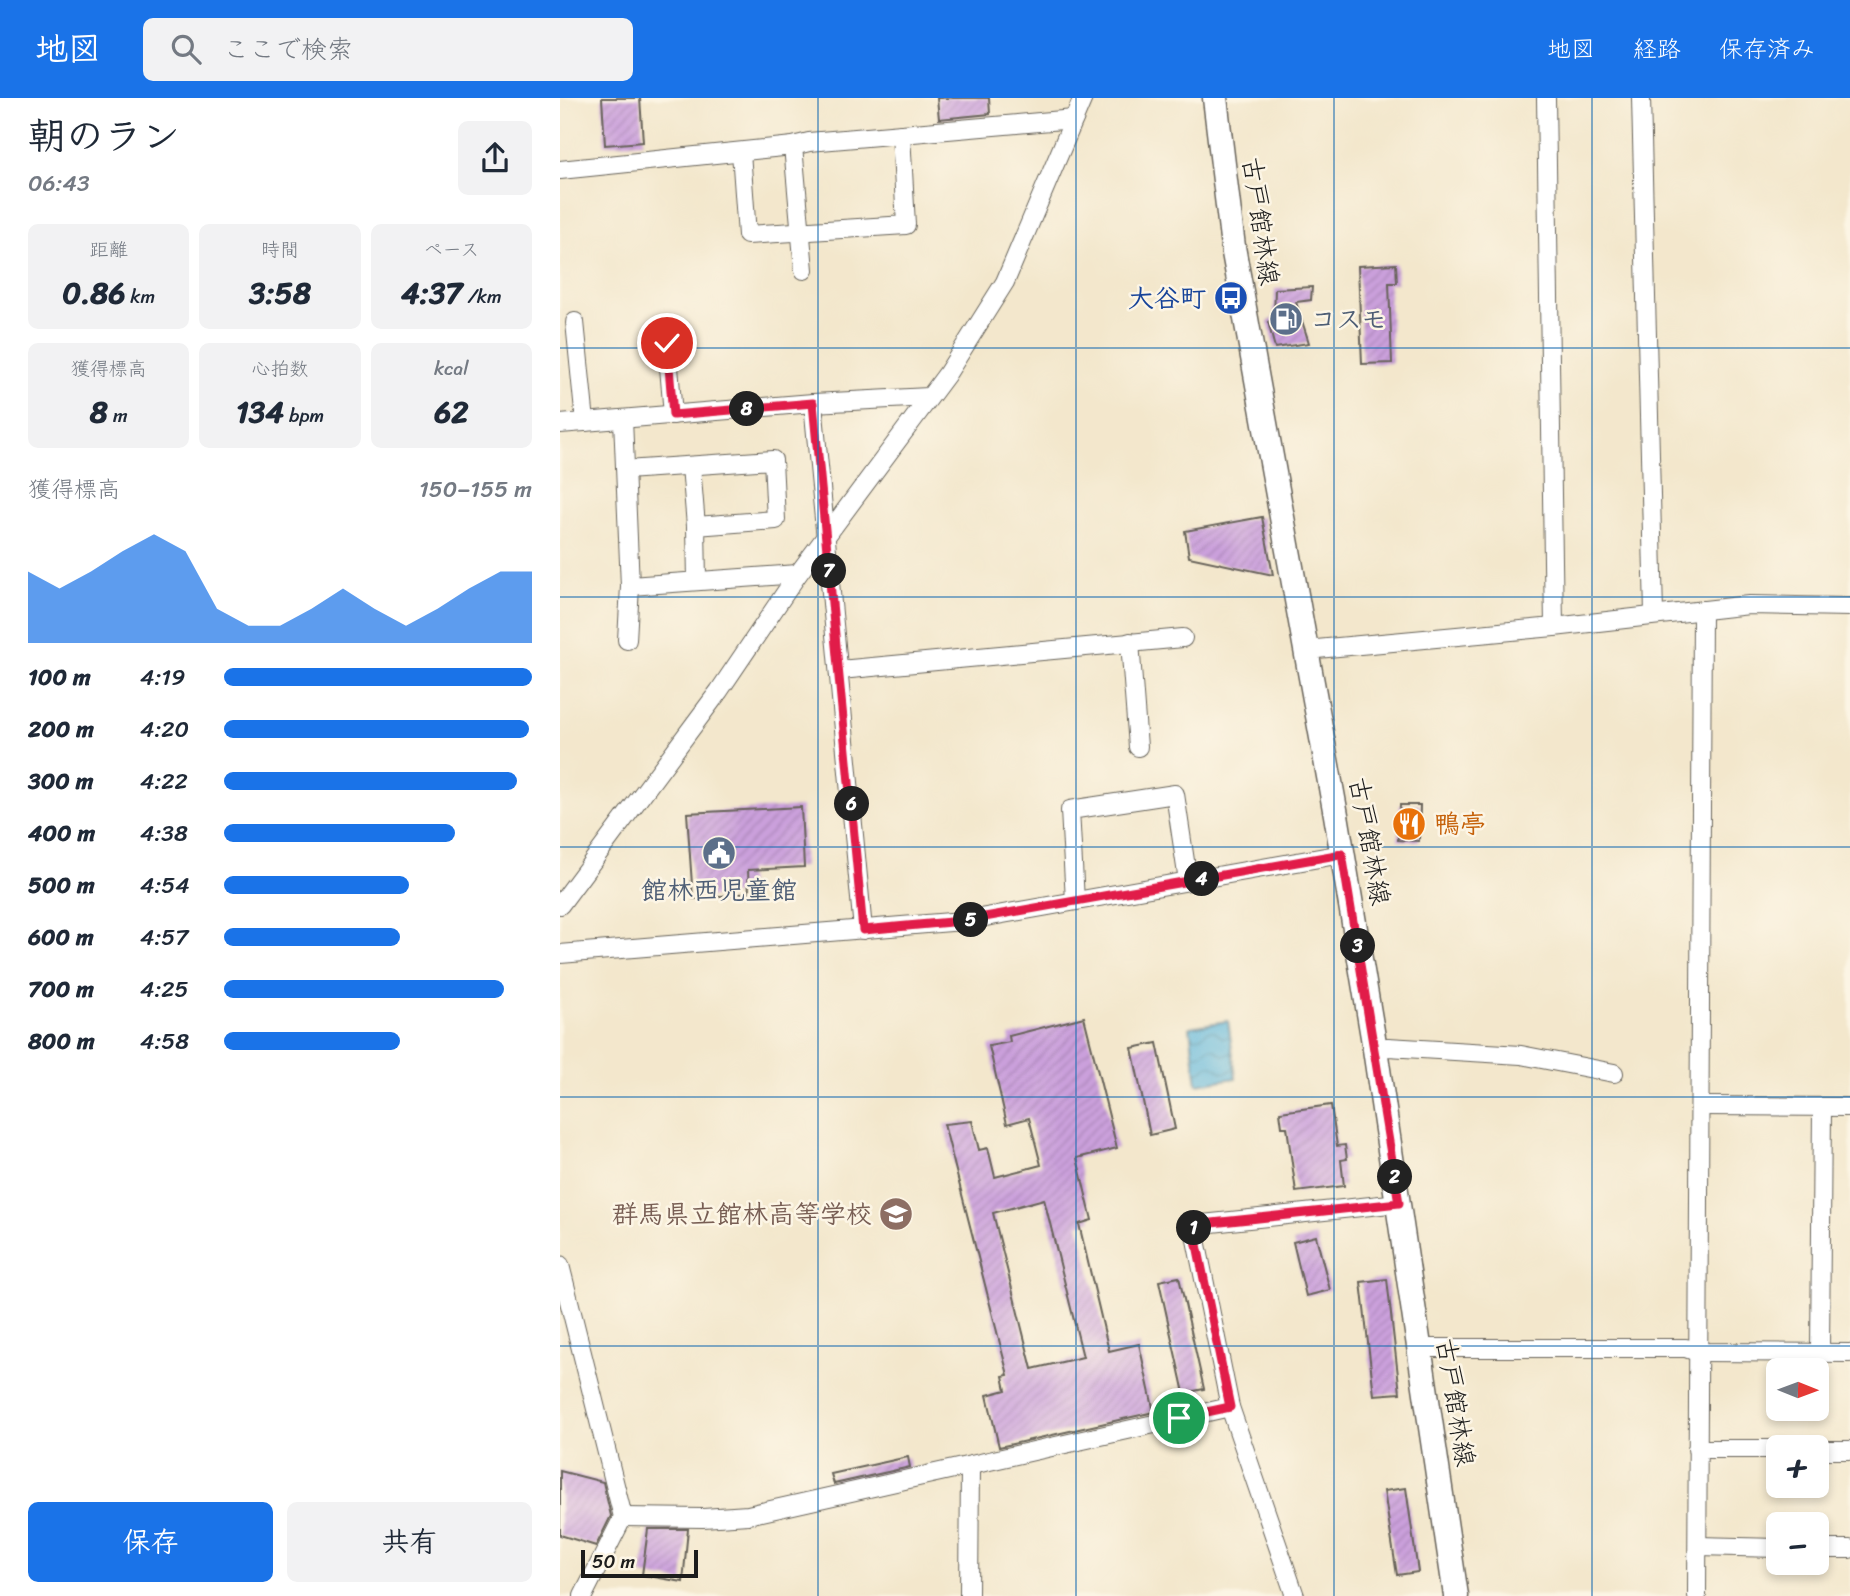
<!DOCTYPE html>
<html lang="ja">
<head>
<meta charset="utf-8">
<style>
	:root { --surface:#fff; --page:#f2f2f3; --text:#1f2937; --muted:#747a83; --accent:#1a73e8 }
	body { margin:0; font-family:Sriracha,"Klee One",sans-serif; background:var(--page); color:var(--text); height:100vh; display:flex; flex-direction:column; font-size:26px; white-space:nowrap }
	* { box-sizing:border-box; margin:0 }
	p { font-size:23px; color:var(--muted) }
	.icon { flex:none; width:38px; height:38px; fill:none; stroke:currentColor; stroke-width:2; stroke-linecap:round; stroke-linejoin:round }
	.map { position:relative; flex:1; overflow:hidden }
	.drawer { display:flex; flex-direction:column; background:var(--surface); width:560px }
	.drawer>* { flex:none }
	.needle { width:46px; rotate:91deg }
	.fabs { position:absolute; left:1206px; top:1260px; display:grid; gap:14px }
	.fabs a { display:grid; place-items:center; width:63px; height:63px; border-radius:10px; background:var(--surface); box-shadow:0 4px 10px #0003; font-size:35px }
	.scale { position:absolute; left:21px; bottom:18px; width:117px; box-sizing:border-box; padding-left:7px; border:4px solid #1c1c1c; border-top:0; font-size:19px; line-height:24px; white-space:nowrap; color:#1c1c1c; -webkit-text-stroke:5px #fcf5e5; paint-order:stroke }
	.pin { position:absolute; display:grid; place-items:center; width:60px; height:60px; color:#fff; margin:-30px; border:4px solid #fff; border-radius:50%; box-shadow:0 2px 7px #0007 }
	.km { position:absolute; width:35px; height:35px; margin:-18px; border-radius:50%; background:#222; color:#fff; font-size:19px; line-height:35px; text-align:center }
	.round { display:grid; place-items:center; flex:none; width:74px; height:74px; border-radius:10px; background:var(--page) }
	.headline { display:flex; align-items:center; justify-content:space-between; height:119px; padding:0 28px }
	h1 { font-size:38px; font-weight:700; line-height:52px }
	.metrics { display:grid; grid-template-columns:repeat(3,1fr); gap:10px; height:119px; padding:7px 28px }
	.metrics div { display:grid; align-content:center; border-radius:10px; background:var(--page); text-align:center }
	.metrics b { font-size:30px; font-weight:700 }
	.metrics small { font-size:19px; font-weight:400 }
	.metrics p { font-size:19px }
	.chart { height:196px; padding:14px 28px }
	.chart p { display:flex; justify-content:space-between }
	.chart svg { width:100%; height:126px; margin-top:7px; fill:var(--accent); opacity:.7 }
	.cta { display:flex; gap:14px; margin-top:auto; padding:14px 28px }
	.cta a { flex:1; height:80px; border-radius:10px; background:var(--accent); color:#fff; font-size:28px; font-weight:700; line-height:80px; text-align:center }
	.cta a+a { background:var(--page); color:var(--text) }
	ul { padding:0 28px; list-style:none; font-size:23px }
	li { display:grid; grid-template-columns:112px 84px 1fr; align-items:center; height:52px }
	li i { height:18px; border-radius:9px; background:var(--accent) }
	header { display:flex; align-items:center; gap:42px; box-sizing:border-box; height:98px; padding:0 35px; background:var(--accent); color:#fff }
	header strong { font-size:33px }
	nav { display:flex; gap:38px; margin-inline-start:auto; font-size:24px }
	.search { width:490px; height:63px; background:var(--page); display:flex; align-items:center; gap:18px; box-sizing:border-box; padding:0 24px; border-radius:10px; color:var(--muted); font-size:26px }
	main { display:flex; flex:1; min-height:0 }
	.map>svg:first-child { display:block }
	.water { fill:url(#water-waves); stroke:#3c697b; stroke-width:2 }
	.building { fill:url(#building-hatch); fill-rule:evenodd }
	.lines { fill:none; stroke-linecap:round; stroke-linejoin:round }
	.street-casing { stroke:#67635a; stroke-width:20 }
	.secondary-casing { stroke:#67635a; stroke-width:27 }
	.street { stroke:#fff; stroke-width:18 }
	.secondary { stroke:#fff; stroke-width:24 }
	.route-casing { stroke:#fff; stroke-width:14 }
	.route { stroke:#e11d48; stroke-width:9 }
	.grid { fill:none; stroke:#1f6fb2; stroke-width:2; stroke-opacity:0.55 }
	.labels { text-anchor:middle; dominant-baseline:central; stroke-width:5; stroke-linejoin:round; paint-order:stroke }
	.street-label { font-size:26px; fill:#1c1c1c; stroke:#fcf5e5 }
	.transit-label { font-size:26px; font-weight:bold; fill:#164399; stroke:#fcf5e5; text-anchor:end }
	.service-label { font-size:26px; font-weight:bold; fill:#4e5e75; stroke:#fcf5e5; text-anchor:start }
	.food-label { font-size:26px; font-weight:bold; fill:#c56008; stroke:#fcf5e5; text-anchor:start }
	.education-label { font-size:26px; font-weight:bold; fill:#785e54; stroke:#fcf5e5; text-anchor:end }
</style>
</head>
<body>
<header>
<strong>地図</strong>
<div class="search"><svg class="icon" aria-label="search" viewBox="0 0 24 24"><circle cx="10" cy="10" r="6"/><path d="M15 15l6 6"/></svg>ここで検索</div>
<nav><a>地図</a><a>経路</a><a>保存済み</a></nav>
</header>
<main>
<section class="drawer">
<div class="headline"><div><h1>朝のラン</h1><p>06:43</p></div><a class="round"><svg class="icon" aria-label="share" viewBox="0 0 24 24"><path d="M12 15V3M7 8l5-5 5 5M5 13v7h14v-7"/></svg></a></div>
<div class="metrics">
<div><p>距離</p><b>0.86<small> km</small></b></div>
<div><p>時間</p><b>3:58</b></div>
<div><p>ペース</p><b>4:37<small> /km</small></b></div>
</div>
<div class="metrics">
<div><p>獲得標高</p><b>8<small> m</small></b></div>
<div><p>心拍数</p><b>134<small> bpm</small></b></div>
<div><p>kcal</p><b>62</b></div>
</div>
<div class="chart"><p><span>獲得標高</span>150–155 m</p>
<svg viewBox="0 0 160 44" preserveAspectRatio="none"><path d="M0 44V19L10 25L20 19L30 12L40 6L50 12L60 32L70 38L80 38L90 32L100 25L110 32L120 38L130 32L140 25L150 19L160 19V44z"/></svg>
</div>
<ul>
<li><b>100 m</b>4:19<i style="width:100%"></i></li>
<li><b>200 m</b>4:20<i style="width:99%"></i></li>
<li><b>300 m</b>4:22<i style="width:95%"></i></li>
<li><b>400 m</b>4:38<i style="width:75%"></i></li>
<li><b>500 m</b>4:54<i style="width:60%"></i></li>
<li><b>600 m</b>4:57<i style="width:57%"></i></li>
<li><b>700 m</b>4:25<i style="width:91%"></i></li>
<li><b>800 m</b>4:58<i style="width:57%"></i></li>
</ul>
<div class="cta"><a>保存</a><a>共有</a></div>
</section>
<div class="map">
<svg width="1290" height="1498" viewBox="0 0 1290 1498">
	<defs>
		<pattern id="water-waves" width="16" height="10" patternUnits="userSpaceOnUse" patternTransform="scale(1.75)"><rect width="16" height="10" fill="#5db6da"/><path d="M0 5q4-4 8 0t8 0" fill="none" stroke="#4c93b0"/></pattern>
		<pattern id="building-hatch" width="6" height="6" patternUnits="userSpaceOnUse" patternTransform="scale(1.75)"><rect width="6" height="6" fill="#cba0dc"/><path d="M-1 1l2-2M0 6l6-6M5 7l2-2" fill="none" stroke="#ae89bc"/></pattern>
	</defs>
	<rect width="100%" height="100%" fill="#fcf5e5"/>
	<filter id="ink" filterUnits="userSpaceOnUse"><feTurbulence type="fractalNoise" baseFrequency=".0143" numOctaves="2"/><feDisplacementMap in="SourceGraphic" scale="14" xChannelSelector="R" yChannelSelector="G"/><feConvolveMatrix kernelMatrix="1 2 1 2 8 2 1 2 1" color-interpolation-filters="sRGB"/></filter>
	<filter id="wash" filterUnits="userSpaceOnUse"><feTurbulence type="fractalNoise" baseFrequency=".00686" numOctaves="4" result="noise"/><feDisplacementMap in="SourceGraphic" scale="28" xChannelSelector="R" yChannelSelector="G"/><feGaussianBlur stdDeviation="1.57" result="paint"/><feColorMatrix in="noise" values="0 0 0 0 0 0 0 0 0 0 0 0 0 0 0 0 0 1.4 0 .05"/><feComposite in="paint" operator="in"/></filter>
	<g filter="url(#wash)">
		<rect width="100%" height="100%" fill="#f3e7cc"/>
		<polygon class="water" points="668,923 676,980 637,986 630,929"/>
		<g id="blocks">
			<g class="building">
				<polygon points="42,0 80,0 83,44 45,47"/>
				<polygon points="377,0 429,0 430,16 379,21"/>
				<polygon points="836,166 837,185 829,185 832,265 802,266 798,168"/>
				<polygon points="752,189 751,202 736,204 749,245 715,250 708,224 714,220 715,191"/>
				<polygon points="702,419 713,477 629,459 625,433"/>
				<polygon points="840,707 860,707 859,743 838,742"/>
				<polygon points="241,709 244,769 188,772 189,795 133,801 127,715"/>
				<path d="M524,919L557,1050L517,1060L532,1122L519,1126L549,1253L579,1246L594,1314L439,1349L427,1297L446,1292L443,1278L448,1277L384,1026L412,1023L419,1052L428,1050L435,1079L481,1067L469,1020L447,1026L429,948L450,944L449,938ZM484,1101L523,1259L472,1271L433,1115Z"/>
				<polygon points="597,945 615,1031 590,1037 572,950"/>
				<polygon points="771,1007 777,1048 785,1047 787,1061 781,1062 784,1088 736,1094 727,1029 722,1029 720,1014"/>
				<polygon points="756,1138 770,1192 746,1198 733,1144"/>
				<polygon points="619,1179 644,1291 624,1295 599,1183"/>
				<polygon points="827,1181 840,1295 814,1297 801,1184"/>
				<polygon points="348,1359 350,1369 274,1386 271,1376"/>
				<polygon points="0,1373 43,1384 51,1418 36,1448 0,1437"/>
				<polygon points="846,1390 858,1474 837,1477 824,1393"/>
				<polygon points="88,1431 128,1431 123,1484 82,1477"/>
			</g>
		</g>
	</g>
	<g filter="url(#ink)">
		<use href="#blocks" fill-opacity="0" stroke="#67635a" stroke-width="2"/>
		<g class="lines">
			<g class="street-casing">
				<g id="street">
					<polyline points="986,0 994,529"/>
					<polyline points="1081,0 1094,516"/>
					<polyline points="233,48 244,172"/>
					<polyline points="181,54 187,137 346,127 341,36"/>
					<polyline points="0,72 233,48 249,44 514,21"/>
					<polyline points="15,224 25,324"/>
					<polyline points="107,245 113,317"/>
					<polyline points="253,305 303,832"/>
					<polyline points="63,321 70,488 67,542"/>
					<polyline points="0,326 253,305 369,299"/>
					<polyline points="131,368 136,428"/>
					<polyline points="66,372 213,362 216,422 136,428 137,483"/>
					<polyline points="70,488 238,476"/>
					<polyline points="570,544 578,649"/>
					<polyline points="746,552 994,529 1189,507 1290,509"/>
					<polyline points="280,572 623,540"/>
					<polyline points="515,803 510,712 615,696 628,783"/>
					<polyline points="0,807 159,593 238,476 387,276 445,184 523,0"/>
					<polyline points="0,856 403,823 782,756"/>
					<polyline points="815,951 828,949 961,957 1054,975"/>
					<polyline points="1141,1008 1290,1009"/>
					<polyline points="0,1167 63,1419 23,1498"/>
					<polyline points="857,1250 1126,1250 1137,1254 1290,1255"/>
					<polyline points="1260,1255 1262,1009"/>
					<polyline points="1137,1351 1218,1351"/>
					<polyline points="1256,1352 1290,1352"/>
					<polyline points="63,1419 143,1420 188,1417 670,1309"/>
					<polyline points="1138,1448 1218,1450"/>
					<polyline points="1256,1451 1290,1451"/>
					<polyline points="409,1498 410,1368"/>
					<polyline points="735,1498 670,1309 633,1127 839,1105"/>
					<polyline points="1137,1498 1142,512"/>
				</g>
			</g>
			<g class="secondary-casing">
				<polyline id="secondary" points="655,0 673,149 776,717 815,951 896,1498"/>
			</g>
			<use href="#street" class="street"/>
			<use href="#secondary" class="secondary"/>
		</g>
	</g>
	<g class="lines" filter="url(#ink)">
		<g class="route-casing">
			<polyline id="route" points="107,245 113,317 253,305 303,832 402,823 782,756 839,1105 633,1127 670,1309 619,1320"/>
		</g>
		<use href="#route" class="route"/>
	</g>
	<path class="grid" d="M258,0V1498M516,0V1498M774,0V1498M1032,0V1498M0,250H1290M0,499H1290M0,749H1290M0,999H1290M0,1248H1290"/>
	<defs>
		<g id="bus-disc" transform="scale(1.75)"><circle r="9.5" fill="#1a4fb4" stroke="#fcf5e5"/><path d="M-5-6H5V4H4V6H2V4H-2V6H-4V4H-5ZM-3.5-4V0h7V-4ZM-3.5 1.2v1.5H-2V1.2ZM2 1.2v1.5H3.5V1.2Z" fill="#fff"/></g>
		<g id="fuel-disc" transform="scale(1.75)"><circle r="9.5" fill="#5c6f8a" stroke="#fcf5e5"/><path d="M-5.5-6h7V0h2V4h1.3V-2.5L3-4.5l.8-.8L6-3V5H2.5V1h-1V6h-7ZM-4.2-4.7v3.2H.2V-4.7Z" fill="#fff"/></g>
		<g id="restaurant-disc" transform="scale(1.75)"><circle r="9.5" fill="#e8710a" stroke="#fcf5e5"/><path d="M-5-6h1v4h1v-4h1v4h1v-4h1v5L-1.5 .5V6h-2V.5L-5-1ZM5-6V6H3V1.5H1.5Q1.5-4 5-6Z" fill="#fff"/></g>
		<g id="civic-disc" transform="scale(1.75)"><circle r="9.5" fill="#5c6f8a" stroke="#fcf5e5"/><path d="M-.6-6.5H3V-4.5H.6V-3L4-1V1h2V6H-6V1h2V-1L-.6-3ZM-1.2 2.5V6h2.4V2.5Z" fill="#fff"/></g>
		<g id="school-disc" transform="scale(1.75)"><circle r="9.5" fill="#8d6e63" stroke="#fcf5e5"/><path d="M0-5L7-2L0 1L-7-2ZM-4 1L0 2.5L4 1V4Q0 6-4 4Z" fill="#fff"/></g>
	</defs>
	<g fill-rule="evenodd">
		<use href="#bus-disc" x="671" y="200"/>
		<use href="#fuel-disc" x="726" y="221"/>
		<use href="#restaurant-disc" x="849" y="726"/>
		<use href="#civic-disc" x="159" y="755"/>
		<use href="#school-disc" x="336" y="1116"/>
	</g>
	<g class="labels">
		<g class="street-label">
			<text transform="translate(701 123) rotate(82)">古戸館林線</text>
			<text transform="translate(810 743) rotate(80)">古戸館林線</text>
			<text transform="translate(896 1304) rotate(81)">古戸館林線</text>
		</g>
		<g class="transit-label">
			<text x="646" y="200">大谷町</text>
		</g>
		<g class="service-label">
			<text x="750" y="221">コスモ</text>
			<text x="159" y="792" text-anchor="middle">館林西児童館</text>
		</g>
		<g class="food-label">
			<text x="874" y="726">鴨亭</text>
		</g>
		<g class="education-label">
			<text x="312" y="1116">群馬県立館林高等学校</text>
		</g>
	</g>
</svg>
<div class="fabs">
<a><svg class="needle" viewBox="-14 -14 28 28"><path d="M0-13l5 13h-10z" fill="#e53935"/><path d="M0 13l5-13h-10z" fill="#747a83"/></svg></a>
<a>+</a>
<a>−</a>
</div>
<div class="scale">50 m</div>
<div class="pin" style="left:619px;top:1320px;background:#1e9e55"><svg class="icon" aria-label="arrive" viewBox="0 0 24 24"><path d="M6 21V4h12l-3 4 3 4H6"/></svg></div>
<div class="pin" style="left:107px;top:245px;background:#d93025"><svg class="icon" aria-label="check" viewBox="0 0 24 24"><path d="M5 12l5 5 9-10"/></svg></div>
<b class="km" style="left:634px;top:1130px">1</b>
<b class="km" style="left:835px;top:1079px">2</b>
<b class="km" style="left:798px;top:848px">3</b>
<b class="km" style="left:642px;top:781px">4</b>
<b class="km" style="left:411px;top:822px">5</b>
<b class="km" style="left:292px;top:706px">6</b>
<b class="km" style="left:269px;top:473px">7</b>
<b class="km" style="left:187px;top:311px">8</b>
</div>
</main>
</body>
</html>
